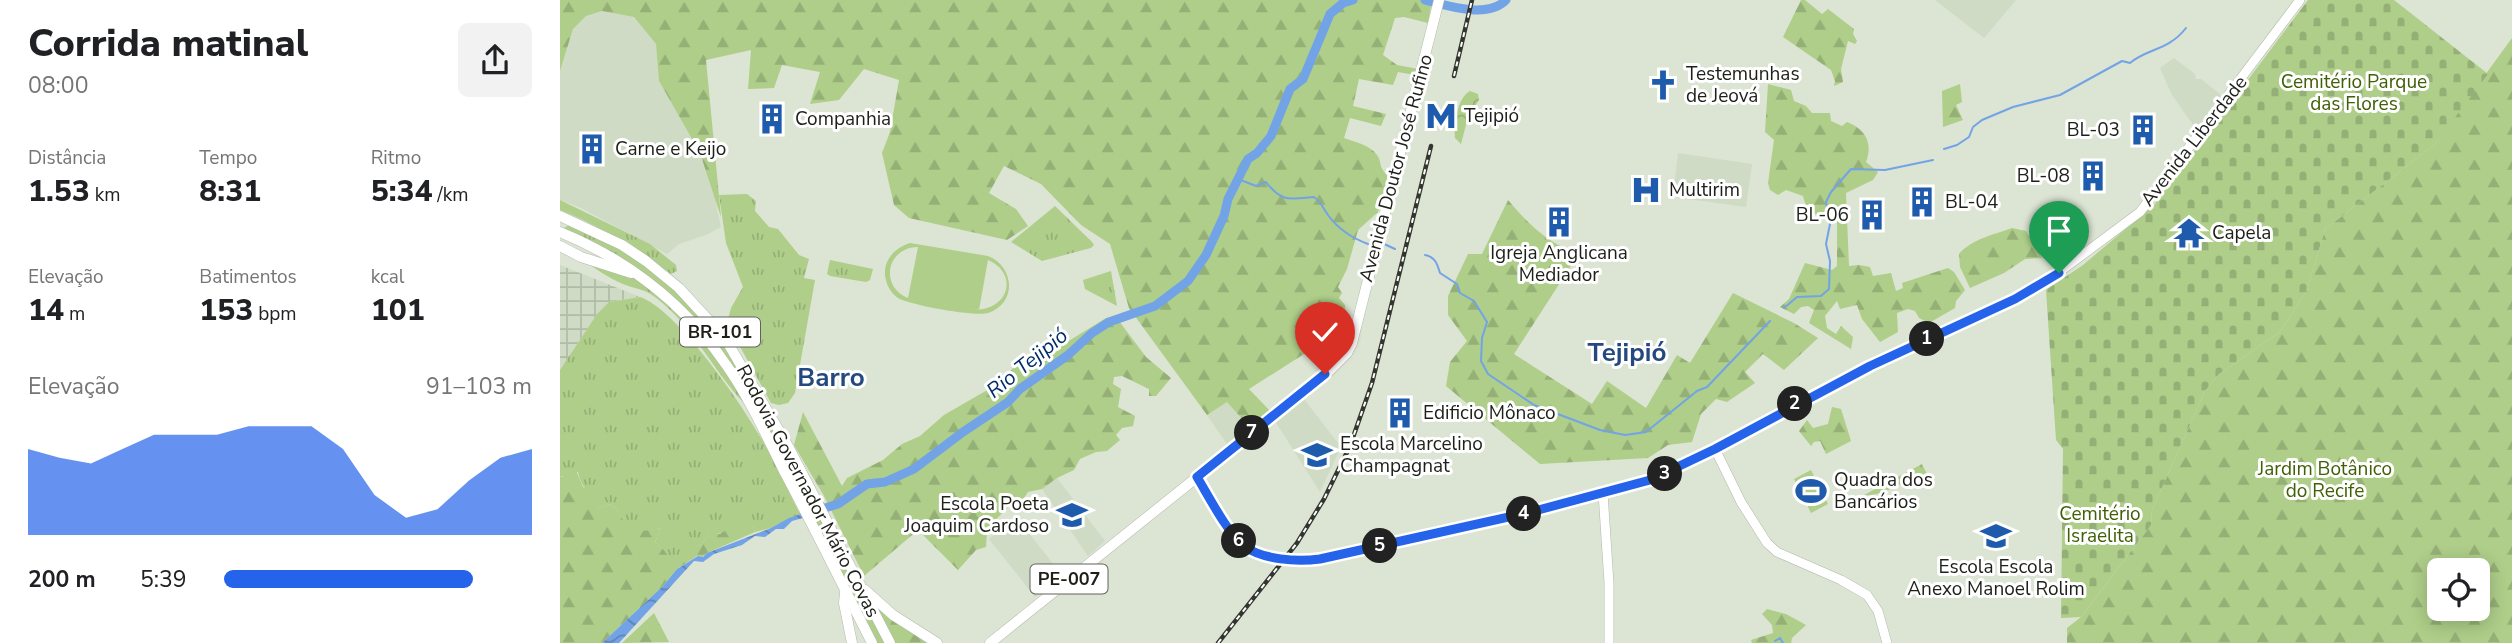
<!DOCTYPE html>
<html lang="pt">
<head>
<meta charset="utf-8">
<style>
	:root { --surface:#fff; --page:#f2f2f2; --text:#202124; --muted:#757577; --accent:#2563eb }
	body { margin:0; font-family:"Nunito Sans",sans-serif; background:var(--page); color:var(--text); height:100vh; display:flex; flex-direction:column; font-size:26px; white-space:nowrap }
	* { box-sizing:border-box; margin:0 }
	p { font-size:23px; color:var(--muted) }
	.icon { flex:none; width:38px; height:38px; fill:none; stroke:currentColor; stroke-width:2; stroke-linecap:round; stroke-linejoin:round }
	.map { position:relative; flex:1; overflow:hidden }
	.side { display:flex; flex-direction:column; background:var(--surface); width:560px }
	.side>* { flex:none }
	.tools { position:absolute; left:1867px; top:558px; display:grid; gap:14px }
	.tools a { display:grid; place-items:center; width:63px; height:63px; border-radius:10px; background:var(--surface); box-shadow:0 4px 18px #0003; font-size:35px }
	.pin { position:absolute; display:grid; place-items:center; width:60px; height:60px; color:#fff; margin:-72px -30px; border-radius:50% 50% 50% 0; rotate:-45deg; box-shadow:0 0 7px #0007 }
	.pin .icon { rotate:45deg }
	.km { position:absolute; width:35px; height:35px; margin:-18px; border-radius:50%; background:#222; color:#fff; font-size:19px; line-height:35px; text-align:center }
	.round { display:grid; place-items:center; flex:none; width:74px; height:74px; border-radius:10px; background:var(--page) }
	.overview { display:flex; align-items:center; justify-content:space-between; height:119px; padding:0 28px }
	h1 { font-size:38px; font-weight:800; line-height:52px }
	.metrics { display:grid; grid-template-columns:repeat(3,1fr); gap:10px; height:119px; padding:7px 28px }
	.metrics div { display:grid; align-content:center }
	.metrics b { font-size:30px; font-weight:800 }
	.metrics small { font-size:19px; font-weight:400 }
	.metrics p { font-size:19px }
	.chart { height:196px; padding:14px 28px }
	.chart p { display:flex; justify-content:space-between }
	.chart svg { width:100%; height:126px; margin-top:7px; fill:var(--accent); opacity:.7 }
	ul { padding:0 28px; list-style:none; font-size:23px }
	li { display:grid; grid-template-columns:112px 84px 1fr; align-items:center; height:52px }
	li i { height:18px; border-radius:9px; background:var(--accent) }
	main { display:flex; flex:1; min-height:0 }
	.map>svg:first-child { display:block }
	.built { fill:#cfdbc4 }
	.industrial { fill:url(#industrial-grid) }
	.grass { fill:url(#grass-tufts) }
	.forest { fill:url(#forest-firs); fill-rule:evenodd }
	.cemetery { fill:url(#cemetery-stones) }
	.park { fill:url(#park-crowns) }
	.pitch { fill:#aece89; fill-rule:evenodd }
	.water { fill:url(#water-waves) }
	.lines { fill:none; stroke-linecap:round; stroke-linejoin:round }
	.stream { stroke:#73a3e7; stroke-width:2 }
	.river { stroke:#73a3e7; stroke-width:9 }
	.secondary-casing { stroke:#b2baaa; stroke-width:10 }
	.primary-casing { stroke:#b2baaa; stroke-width:11 }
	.trunk-casing { stroke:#b2baaa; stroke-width:11 }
	.secondary { stroke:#fff; stroke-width:9 }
	.primary { stroke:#fff; stroke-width:10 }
	.trunk { stroke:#fff; stroke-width:10 }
	.rail-casing { stroke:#33362f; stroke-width:4.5 }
	.rail { stroke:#fff; stroke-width:2; stroke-dasharray:5; stroke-linecap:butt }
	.secondary-bridge-casing { stroke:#b2baaa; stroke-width:10; stroke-linecap:butt }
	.secondary-bridge { stroke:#fff; stroke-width:9 }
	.route-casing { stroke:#fff; stroke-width:14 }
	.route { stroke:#2563eb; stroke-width:9 }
	.labels { text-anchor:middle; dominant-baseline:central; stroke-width:6; stroke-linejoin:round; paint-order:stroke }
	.shield { fill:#fff; stroke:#61625e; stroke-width:2 }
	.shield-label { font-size:18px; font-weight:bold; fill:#1d1f19 }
	.poi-label { font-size:19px; fill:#1d1f19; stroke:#fff; text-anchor:start }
	.park-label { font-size:19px; fill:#406006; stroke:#fff }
	.street-label { font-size:19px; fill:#1d1f19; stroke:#fff }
	.water-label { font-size:21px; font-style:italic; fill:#002d69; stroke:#fff }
	.district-label { font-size:26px; font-weight:bold; fill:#24497f; stroke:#fff }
</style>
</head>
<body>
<main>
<section class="side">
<div class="overview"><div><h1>Corrida matinal</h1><p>08:00</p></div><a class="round"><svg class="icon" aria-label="share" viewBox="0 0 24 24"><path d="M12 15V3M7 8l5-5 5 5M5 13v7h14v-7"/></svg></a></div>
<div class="metrics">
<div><p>Distância</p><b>1.53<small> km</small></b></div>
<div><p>Tempo</p><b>8:31</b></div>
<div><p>Ritmo</p><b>5:34<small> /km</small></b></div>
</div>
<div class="metrics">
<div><p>Elevação</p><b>14<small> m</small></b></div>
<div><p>Batimentos</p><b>153<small> bpm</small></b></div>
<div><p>kcal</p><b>101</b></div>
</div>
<div class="chart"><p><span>Elevação</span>91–103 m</p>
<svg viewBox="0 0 160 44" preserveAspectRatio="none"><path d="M0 44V14L10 17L20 19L30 14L40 9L50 9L60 9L70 6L80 6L90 6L100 14L110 30L120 38L130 35L140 25L150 17L160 14V44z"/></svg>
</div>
<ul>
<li><b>200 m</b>5:39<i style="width:81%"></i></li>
</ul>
</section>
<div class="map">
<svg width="1952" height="643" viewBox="0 0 1952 643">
	<defs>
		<pattern id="industrial-grid" width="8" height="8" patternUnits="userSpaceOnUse" patternTransform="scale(1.75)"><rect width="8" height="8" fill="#cfdbc4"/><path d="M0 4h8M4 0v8" fill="none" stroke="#b1bca8"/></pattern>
		<pattern id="grass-tufts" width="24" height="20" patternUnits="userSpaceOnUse" patternTransform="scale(1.75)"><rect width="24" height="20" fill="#aece89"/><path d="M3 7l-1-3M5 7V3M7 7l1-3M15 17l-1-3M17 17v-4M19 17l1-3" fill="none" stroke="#95b076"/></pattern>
		<pattern id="forest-firs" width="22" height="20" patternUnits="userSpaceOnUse" patternTransform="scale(1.75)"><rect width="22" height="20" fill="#aece89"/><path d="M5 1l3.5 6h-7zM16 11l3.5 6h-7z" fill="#95b076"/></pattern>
		<pattern id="cemetery-stones" width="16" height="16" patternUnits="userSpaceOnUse" patternTransform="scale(1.75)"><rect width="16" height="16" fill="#aece89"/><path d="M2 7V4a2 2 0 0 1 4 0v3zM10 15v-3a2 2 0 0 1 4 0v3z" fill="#95b076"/></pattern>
		<pattern id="park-crowns" width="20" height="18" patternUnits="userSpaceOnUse" patternTransform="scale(1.75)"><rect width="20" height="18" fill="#aece89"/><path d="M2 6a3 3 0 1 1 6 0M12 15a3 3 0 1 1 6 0" fill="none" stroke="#95b076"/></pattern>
		<pattern id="water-waves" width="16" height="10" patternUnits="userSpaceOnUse" patternTransform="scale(1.75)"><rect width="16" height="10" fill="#73a3e7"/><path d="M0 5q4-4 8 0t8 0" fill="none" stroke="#5e84ba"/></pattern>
	</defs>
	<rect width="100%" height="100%" fill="#dce4d3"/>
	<g class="built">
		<polygon points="1375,0 1456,0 1424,38"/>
		<polygon points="42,11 74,17 96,44 99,81 140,153 156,193 157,210 161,227 146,235 119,244 107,254 19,207 0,200 0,71 13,29 26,16"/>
		<polygon points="1614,58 1635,74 1636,79 1641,79 1661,95 1636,129 1612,95 1600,68"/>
		<polygon points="1118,153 1192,164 1186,207 1113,197"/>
		<polygon points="743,398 781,447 760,492 715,421"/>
		<polygon points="667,402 691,429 669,447 647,415"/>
		<polygon points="497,478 545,541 528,556 482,489"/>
		<polygon points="456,517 502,575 475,597 429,539"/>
	</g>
	<polygon class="industrial" points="0,265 80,297 49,302 37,314 0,370"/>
	<g class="grass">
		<polygon points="187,194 196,201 195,211 209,227 218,229 239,255 249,259 244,278 255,280 235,393 228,403 219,405 211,403 167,323 171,308 183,287 166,243 159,195"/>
		<path d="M0,200L90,244L116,265L117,271L111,274C75,249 41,226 0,210Z"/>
		<polygon points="495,206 532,242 534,245 531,248 482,261 451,242"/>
		<polygon points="9,225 67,253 118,291 172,352 329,643 313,643 256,522 185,394 123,310 1,230"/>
		<path d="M21,259L67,271L104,298L161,362L186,405C152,371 131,320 89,293C82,289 72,288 63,284C48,278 35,268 21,259Z"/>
		<polygon points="270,260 313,269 310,280 306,282 270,276 267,274"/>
		<polygon points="551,271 557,306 525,289 523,280"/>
		<path d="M80,297C116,309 178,399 198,433C214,458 226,487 240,514L211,528L195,532L193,526C178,527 164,534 148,535L142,544L110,560L104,550L95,542L101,528L71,534L55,507L50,504L39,508C32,496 20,486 18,472L0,477V370L37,314L49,302Z"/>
	</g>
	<g class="forest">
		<path d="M0,0H863L871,6L868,23L844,17L835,18L823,55L837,65L858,69L855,75L838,72L833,85L799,79L793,106L826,114L821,126L790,118L784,138C795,142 810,145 817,155C823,164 817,165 828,176L818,212L798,230L787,269L778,287L782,293L779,298L785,305L787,334L755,314L745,335L755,347L689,389L711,412L691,429L667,402L647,415L569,308L550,244L521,225L481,184L444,166L429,193L456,209L468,226L447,240L349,218L334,205L322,153L330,132L339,80L304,69L279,100L250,104L260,72L222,65L214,88L188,89L191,50L146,60L161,217L140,153L99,81L96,44L74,17L42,11L26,16L13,29L0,71Z"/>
		<polygon points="1241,0 1245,0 1262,14 1268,9 1294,29 1293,34 1297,41 1295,44 1288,41 1281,69 1283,82 1274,86 1275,81 1271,70 1223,37"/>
		<path d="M1952,38V643H1507V628L1521,617L1591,525L1592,510L1645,391L1659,374L1720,332L1747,290L1765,229L1874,145ZM1880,570H1918V609H1880Z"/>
		<path d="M1208,84L1231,90L1234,101L1246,106L1252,113H1270L1271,121L1282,126L1287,122C1306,129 1313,144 1306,162L1318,172L1313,180L1286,193L1289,266L1299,265L1310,267L1313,276L1331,273L1336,291L1343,288L1342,283L1388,268L1394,272L1405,290L1396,301L1395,308L1369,323L1359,318L1355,311L1348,309L1337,313L1338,332L1320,342L1302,319L1297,305L1280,309L1277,301L1265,316L1267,328L1276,334L1281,326L1293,337L1291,349L1249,323L1254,310L1248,306L1241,307L1234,314L1220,307L1229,299L1245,263L1272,270L1277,266V206L1269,213L1255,214L1246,206L1243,196L1226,190L1218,195L1210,190L1208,183L1214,140L1205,132Z"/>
		<polygon points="1400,84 1402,102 1396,105 1403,120 1383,127 1382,91"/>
		<path d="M948,200C972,228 985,240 1018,255L954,354L1032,404L1047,381L1086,408L1117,355L1130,363L1173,293L1234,323L1258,338L1224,370L1203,354L1185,372L1195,383L1167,402L1156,399L1141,414L1132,442L1108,445L1088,458L980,464L886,386L890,362L907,341L888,315V296L908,254H922Z"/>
		<path d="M1452,228L1466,231L1482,258L1465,259L1444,273L1410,288L1400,267L1399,254C1412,239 1433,235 1452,228Z"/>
		<polygon points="556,317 586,357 611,378 596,396 589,396 589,389 562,376 554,377 553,384 561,389 558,407 575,416 573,426 562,428 556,435 560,440 547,451 536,452 520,459 514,470 497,478 482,489 468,492 462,501 449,506 427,529 426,547 416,550 398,570 358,530 304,576 264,496 234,445 243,412 282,486 287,478 323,460 342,444 360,436 384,415 443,381 453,368 499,347 546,318"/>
		<polygon points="1272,407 1281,409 1291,441 1266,454 1260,441 1254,442 1251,446 1239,431 1247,420 1253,428 1268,424"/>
		<path d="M5,466L15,468L23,487L29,491L39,508L50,504L55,507L71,533L101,528L95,542L104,550L110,559L142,544L148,535L153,533L160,534C168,527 179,531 188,524L193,526L195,532L147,553L142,557L137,556L117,569L103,586L42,643H0V477H3Z"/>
		<polygon points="313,602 374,643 333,643"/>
		<polygon points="1207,609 1226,614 1246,625 1232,638 1231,643 1192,643 1191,640 1213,633 1212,625 1202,614"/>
		<polygon points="94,613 109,642 62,643"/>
	</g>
	<polygon class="cemetery" points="1748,0 1834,0 1928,74 1874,145 1765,229 1747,290 1720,332 1659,374 1645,391 1592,510 1591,525 1521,617 1501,618 1503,449 1496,440 1486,290 1523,265 1594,205"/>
	<g class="park">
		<path d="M910,91L918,94L919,100L908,117L901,144L895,138C894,124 897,98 910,91Z"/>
		<path d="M1362,464L1369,478C1347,475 1327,497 1304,495Z"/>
	</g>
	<g class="pitch">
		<path d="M350,243L428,256C454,266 458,303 428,313C415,317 350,305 338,298C330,292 326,284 325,275C324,259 335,248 350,243ZM357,247H358L348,298C319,286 327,248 357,247ZM428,260C461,274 448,316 406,309L419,310Z"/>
		<polygon points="1251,470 1268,504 1251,513 1234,479"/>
	</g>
	<polygon class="water" points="267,505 268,511 232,521 224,529 216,529 205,537 195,536 182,545 154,554 143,562 134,561 59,643 42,643 103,586 117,569 138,556 143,557 147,553 211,528 229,518"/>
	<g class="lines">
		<g class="stream">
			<path d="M1384,149L1397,145L1409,137L1413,127L1422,120L1453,107L1500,95L1562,61L1570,63C1588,48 1608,51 1626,28"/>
			<path d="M678,179L696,186L706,182C722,203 730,199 754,197C761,202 763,208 768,215C778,229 792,238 808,244"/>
			<polyline points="822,243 835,249"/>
			<path d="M865,255C875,257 877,263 880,273L897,284L900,293L914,301L927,322L922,338L921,361L928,374L974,405L1040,430L1065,435L1086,432L1137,391L1147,387L1210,321"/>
			<polyline points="1224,308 1237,297 1261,296 1269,289 1270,261 1266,244 1270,224 1266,202 1271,192 1291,169 1325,170 1373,160"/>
			<polyline points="1215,641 1220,638 1223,643"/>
		</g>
		<g class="river">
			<path d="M865,0C888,6 928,19 946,0"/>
			<polyline points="255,511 278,504 307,484 325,482 354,469 403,432 448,402 460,389 508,355 532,333 549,322 595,306 628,281 646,255 664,216 668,199 688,159 697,153 711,136 730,89 743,79 770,14 783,3 793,0"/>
		</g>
		<g class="secondary-casing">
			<g id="secondary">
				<polyline points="1155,449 1181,502 1207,543 1217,552 1281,580 1307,595 1318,611 1327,643"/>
				<path d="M637,477C655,504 671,546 705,555"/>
				<polyline points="1043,493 1049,583 1049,643"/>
				<polyline points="756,560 967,513 1090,479 1155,449 1310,366 1455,299 1498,273 1580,212 1740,0"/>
			</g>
		</g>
		<g class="primary-casing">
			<polyline id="primary" points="430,643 766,374 787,353 792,343 879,0"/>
		</g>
		<g class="trunk-casing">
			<g id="trunk">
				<polyline points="0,216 62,245 86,261 119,288 165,338 229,448 330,643"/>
				<path d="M0,232C68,260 125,304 167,366C190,399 207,437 225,473C255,529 283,586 312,643"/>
				<polyline points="0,246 21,257 71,273"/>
				<polyline points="305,590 333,615 377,643"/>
				<polyline points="285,593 284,603 292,643"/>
			</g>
		</g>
		<use href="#secondary" class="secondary"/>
		<use href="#primary" class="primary"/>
		<use href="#trunk" class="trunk"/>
		<g class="rail-casing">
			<g id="rail">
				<polyline points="894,76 912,0"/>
				<polyline points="658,643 737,543 764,499 790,446 812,383 871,146"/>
			</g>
		</g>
		<use href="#rail" class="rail"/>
		<g class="secondary-bridge-casing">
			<polyline id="secondary-bridge" points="705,555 735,560 756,560"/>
		</g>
		<use href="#secondary-bridge" class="secondary-bridge"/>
	</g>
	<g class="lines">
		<g class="route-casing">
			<path id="route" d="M765,374L637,477C648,495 668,534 684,546C703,560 737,562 760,559L967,513L1090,480L1155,449L1310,366L1455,299L1499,273"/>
		</g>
		<use href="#route" class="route"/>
	</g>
	<defs>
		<g id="church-bare" transform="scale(2.415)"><path d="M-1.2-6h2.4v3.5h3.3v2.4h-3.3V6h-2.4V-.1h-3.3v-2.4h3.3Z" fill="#1f5bac" stroke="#fff" stroke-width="2.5" paint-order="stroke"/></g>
		<g id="metro-bare" transform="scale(2.415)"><path d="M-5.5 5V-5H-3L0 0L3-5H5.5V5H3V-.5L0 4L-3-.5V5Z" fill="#1f5bac" stroke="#fff" stroke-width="2.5" paint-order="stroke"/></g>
		<g id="building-bare" transform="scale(2.415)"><path d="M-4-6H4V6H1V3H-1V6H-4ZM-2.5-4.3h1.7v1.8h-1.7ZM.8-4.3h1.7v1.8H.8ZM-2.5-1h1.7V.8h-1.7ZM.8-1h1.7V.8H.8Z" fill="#1f5bac" stroke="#fff" stroke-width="2.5" paint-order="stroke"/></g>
		<g id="hospital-bare" transform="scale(2.415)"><path d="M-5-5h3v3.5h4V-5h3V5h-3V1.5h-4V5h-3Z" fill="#1f5bac" stroke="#fff" stroke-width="2.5" paint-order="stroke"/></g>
		<g id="temple-bare" transform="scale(2.415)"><path d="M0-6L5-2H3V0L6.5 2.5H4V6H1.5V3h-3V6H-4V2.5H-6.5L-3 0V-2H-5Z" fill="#1f5bac" stroke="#fff" stroke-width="2.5" paint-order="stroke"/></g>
		<g id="school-bare" transform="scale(2.415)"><path d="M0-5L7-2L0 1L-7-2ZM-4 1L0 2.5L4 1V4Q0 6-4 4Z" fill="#1f5bac" stroke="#fff" stroke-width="2.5" paint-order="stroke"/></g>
		<g id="stadium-bare" transform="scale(2.415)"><path d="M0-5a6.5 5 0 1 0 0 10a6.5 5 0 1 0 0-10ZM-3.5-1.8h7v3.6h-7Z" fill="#1f5bac" stroke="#fff" stroke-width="2.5" paint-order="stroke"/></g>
	</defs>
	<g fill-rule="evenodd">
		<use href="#church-bare" x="1103" y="85"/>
		<use href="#metro-bare" x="881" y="116"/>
		<use href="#building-bare" x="212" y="119"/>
		<use href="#building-bare" x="1583" y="130"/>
		<use href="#building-bare" x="32" y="149"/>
		<use href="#building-bare" x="1533" y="176"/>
		<use href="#hospital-bare" x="1086" y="190"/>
		<use href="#building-bare" x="1362" y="202"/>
		<use href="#building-bare" x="1312" y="215"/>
		<use href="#building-bare" x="999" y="222"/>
		<use href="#temple-bare" x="1629" y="233"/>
		<use href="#building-bare" x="840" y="413"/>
		<use href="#school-bare" x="757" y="455"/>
		<use href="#stadium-bare" x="1251" y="491"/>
		<use href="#school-bare" x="512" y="515"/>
		<use href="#school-bare" x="1436" y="536"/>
	</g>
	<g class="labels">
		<g class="shield">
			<rect x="120" y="317.5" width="80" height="29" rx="5"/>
			<rect x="470.5" y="564.5" width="77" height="29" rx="5"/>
		</g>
		<g class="shield-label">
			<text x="160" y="332">BR-101</text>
			<text x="509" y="579">PE-007</text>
		</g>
		<g class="poi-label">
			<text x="1126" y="74">Testemunhas<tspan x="1126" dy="22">de Jeová</tspan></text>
			<text x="904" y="116">Tejipió</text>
			<text x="235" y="119">Companhia</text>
			<text x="1560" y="130" text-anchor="end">BL-03</text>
			<text x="55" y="149">Carne e Keijo</text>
			<text x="1510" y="176" text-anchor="end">BL-08</text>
			<text x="1109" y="190">Multirim</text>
			<text x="1385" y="202">BL-04</text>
			<text x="1289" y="215" text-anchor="end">BL-06</text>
			<text x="1652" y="233">Capela</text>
			<text x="999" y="253" text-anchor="middle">Igreja Anglicana<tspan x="999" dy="22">Mediador</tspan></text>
			<text x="863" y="413">Edificio Mônaco</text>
			<text x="780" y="444">Escola Marcelino<tspan x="780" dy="22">Champagnat</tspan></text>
			<text x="1274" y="480">Quadra dos<tspan x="1274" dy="22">Bancários</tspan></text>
			<text x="489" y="504" text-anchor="end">Escola Poeta<tspan x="489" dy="22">Joaquim Cardoso</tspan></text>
			<text x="1436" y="567" text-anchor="middle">Escola Escola<tspan x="1436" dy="22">Anexo Manoel Rolim</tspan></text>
		</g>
		<g class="park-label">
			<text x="1794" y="82">Cemitério Parque<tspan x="1794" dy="22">das Flores</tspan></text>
			<text x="1765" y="469">Jardim Botânico<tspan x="1765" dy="22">do Recife</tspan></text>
			<text x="1540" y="514">Cemitério<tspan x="1540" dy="22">Israelita</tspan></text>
		</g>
		<g class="street-label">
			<text transform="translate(1634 141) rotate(-52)">Avenida Liberdade</text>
			<text transform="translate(836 168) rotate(-75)">Avenida Doutor José Rufino</text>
			<text transform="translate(248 491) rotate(62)">Rodovia Governador Mário Covas</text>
		</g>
		<g class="water-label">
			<text transform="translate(467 363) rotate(-39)">Rio Tejipió</text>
		</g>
		<g class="district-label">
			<text x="1067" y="352">Tejipió</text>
			<text x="271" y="377">Barro</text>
		</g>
	</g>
</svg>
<div class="tools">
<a><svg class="icon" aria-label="locate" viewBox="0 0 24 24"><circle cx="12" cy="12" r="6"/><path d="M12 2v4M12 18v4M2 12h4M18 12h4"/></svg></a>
</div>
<div class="pin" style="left:1499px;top:273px;background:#1e9e55"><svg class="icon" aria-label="arrive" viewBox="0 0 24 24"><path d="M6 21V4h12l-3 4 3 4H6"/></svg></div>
<div class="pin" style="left:765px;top:374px;background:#d93025"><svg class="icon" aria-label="check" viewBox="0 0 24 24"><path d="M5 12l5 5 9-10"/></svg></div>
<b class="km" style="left:1367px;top:339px">1</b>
<b class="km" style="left:1235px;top:404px">2</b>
<b class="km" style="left:1105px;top:474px">3</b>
<b class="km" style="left:964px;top:514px">4</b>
<b class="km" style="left:820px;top:546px">5</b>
<b class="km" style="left:679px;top:541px">6</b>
<b class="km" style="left:692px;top:433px">7</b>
</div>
</main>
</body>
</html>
